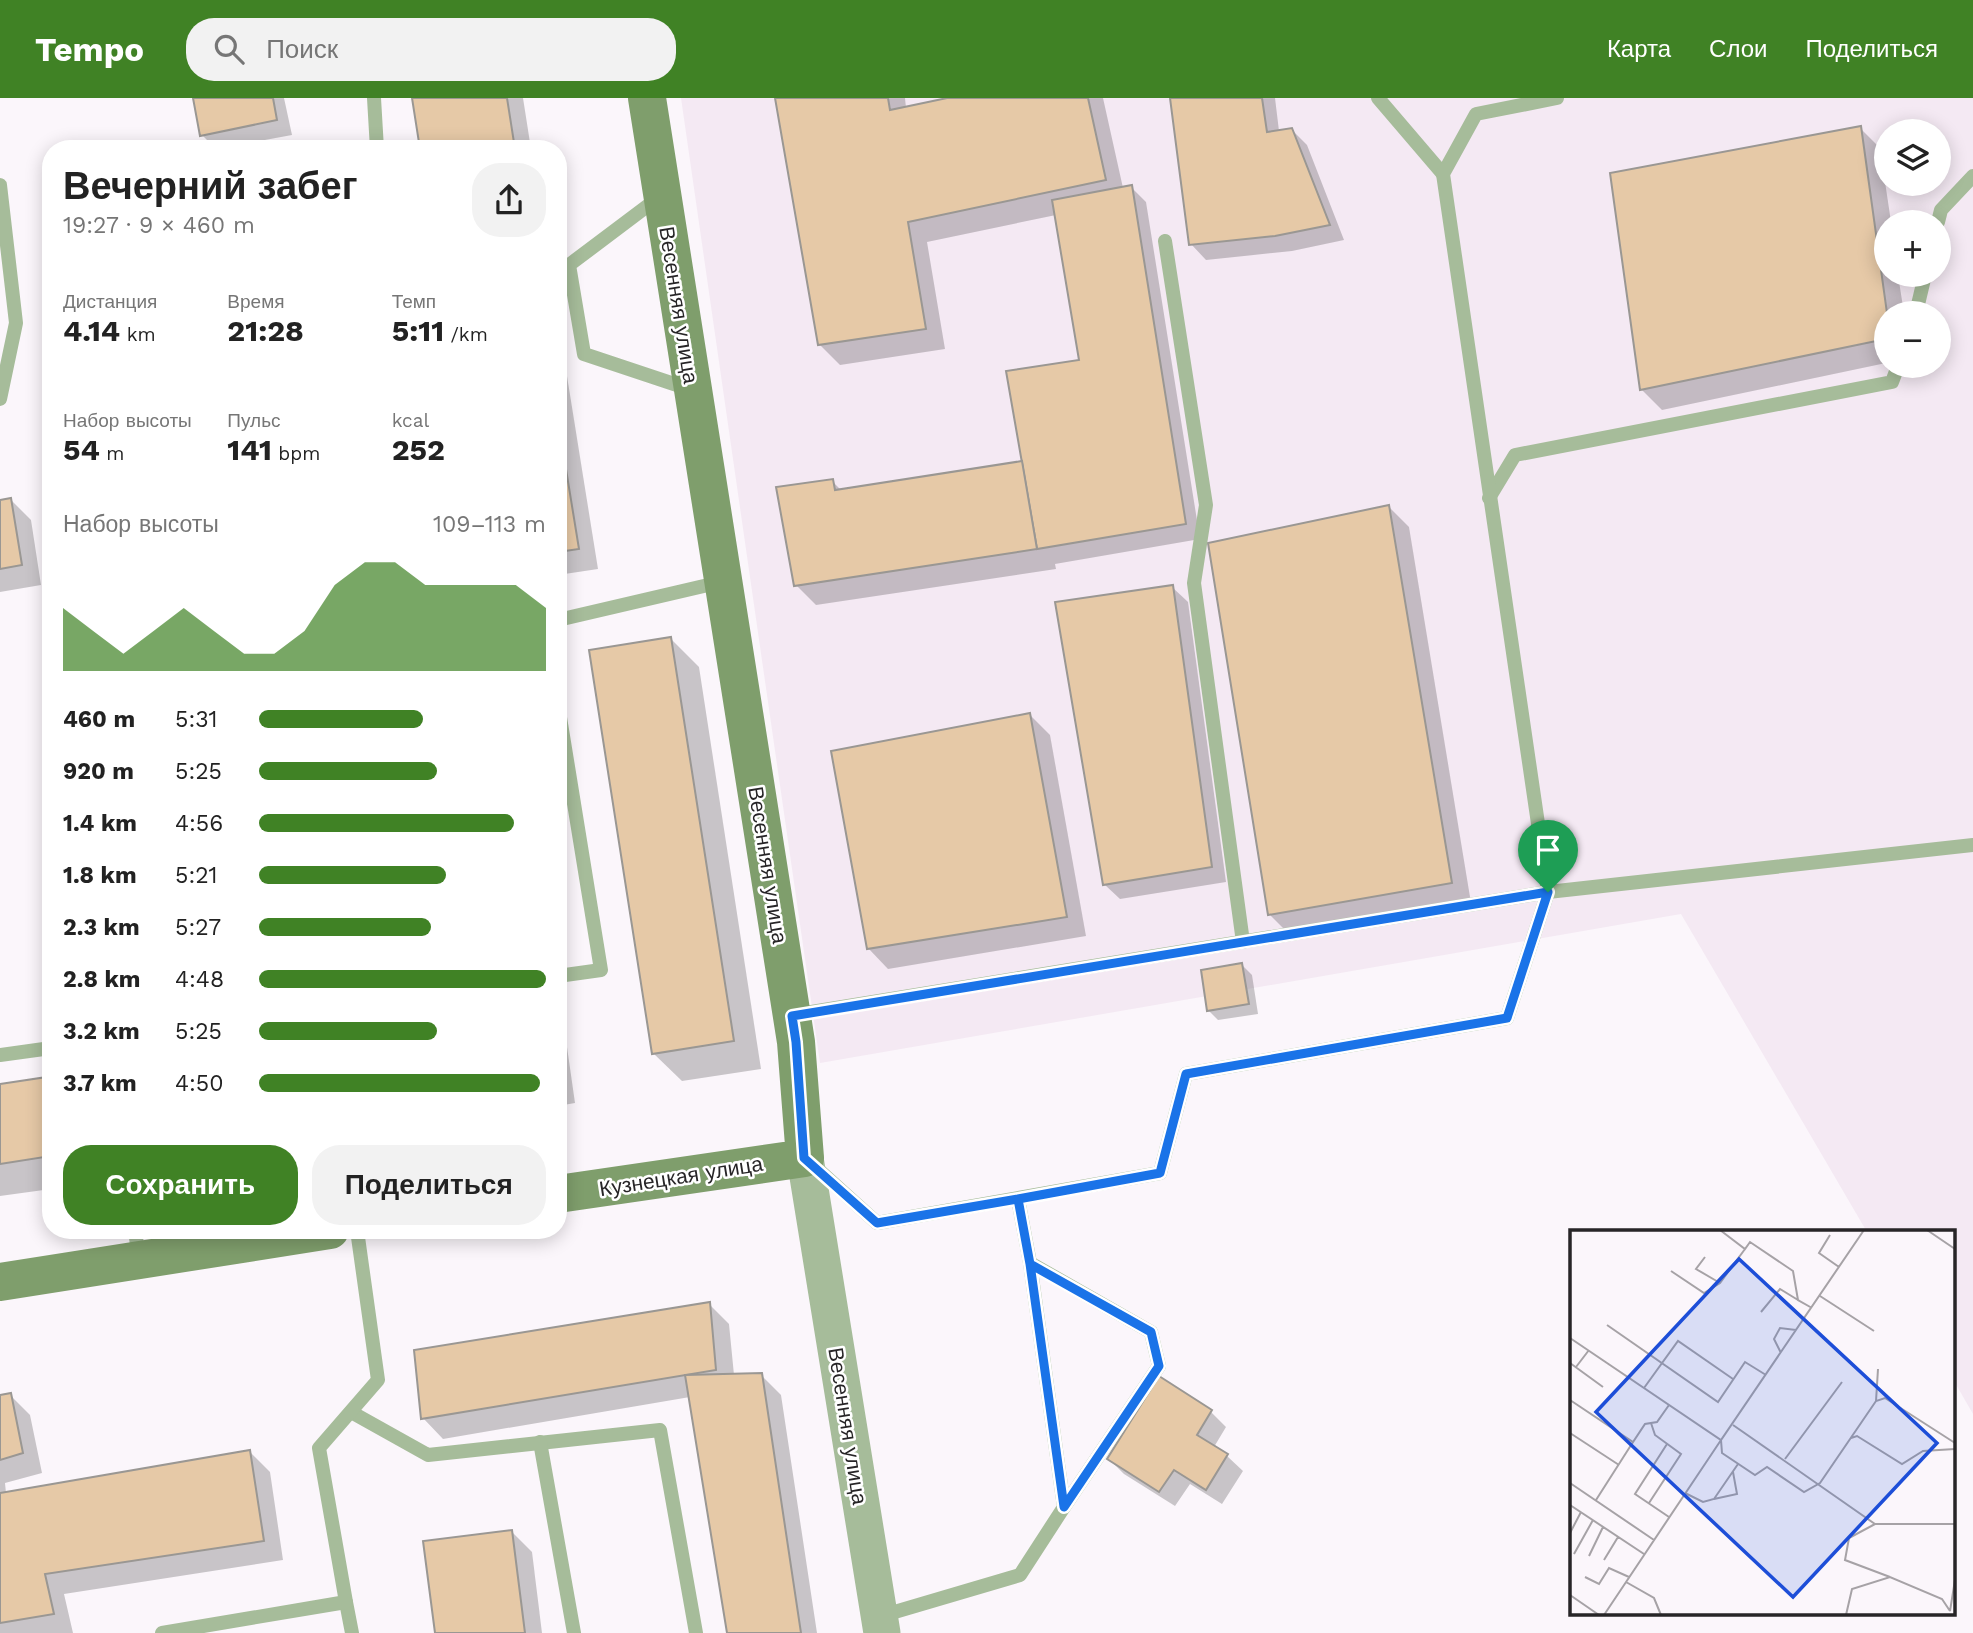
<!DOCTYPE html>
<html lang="ru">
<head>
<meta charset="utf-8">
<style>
	:root { --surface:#fff; --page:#f2f2f2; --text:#222; --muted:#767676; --accent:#408225 }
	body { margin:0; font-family:"Work Sans",sans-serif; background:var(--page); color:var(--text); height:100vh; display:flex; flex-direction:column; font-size:26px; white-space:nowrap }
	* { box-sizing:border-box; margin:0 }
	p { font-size:23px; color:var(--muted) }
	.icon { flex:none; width:38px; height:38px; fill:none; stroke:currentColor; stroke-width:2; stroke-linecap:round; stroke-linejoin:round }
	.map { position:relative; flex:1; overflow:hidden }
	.drawer { position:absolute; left:42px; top:42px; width:525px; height:1099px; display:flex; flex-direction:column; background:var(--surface); border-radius:28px; box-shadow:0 4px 18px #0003 }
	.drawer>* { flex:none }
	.controls { position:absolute; left:1874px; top:21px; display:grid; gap:14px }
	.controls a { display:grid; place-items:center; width:77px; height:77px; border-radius:50%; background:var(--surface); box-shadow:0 4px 18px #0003; font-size:35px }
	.pin { position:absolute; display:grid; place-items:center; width:60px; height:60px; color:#fff; margin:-72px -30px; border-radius:50% 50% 50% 0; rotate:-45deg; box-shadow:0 0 7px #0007 }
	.pin .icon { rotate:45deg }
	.round { display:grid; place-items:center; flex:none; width:74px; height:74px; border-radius:28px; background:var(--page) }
	.head { display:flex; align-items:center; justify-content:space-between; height:119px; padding:0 21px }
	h1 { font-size:38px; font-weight:700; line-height:52px }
	.stats { display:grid; grid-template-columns:repeat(3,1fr); gap:10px; height:119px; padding:7px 21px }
	.stats div { display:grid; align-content:center }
	.stats b { font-size:30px; font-weight:700 }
	.stats small { font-size:19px; font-weight:400 }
	.stats p { font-size:19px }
	.chart { height:196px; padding:14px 21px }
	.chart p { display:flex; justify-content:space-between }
	.chart svg { width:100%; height:126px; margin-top:7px; fill:var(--accent); opacity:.7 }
	.primary-button { display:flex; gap:14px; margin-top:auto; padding:14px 21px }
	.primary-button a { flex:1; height:80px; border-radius:28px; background:var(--accent); color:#fff; font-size:28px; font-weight:700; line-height:80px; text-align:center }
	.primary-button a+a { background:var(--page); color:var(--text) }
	ul { padding:0 21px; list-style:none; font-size:23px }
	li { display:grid; grid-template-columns:112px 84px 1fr; align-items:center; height:52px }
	li i { height:18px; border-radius:9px; background:var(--accent) }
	header { display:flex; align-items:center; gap:42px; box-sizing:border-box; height:98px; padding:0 35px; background:var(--accent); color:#fff }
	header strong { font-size:33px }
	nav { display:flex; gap:38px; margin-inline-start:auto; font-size:24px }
	.search { width:490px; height:63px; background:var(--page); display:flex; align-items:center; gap:18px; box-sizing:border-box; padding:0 24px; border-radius:28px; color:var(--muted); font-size:26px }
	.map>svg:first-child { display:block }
	.built { fill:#f4e9f3; fill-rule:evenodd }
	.shadow { fill:#0003 }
	.building { fill:#e6c9a7; stroke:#9a9793; stroke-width:2 }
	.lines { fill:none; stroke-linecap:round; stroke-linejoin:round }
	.service { stroke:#a6bc9a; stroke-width:14 }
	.tertiary { stroke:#a6bc9a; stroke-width:37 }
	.secondary { stroke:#7f9e6c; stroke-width:38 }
	.route-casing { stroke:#fff; stroke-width:14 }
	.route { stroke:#1a73e8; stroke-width:9 }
	.labels { text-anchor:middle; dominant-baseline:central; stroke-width:5; stroke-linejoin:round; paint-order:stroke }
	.street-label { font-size:21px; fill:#272527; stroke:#fff }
	.inset-road { fill:none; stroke:#a6a2a6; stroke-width:2 }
	.view { fill:#1d4ed8; fill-opacity:0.15; stroke:#1d4ed8; stroke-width:3.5 }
	.inset-edge { fill:none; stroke:#272527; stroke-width:3.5 }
</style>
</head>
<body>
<header>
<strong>Tempo</strong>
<div class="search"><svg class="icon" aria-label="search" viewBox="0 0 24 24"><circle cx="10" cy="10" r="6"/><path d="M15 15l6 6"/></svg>Поиск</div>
<nav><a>Карта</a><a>Слои</a><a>Поделиться</a></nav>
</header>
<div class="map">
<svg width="1973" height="1535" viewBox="0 0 1973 1535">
	<rect width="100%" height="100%" fill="#fbf6fb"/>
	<path class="built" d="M681,0H1973V1316L1954,1283V1134H1867L1681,816L820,965ZM1886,33H1939V86H1886ZM1886,124H1939V177H1886ZM1886,215H1939V268H1886Z"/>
	<g class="shadow">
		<polygon points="195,0 284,0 292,37 216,51 202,37"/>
		<polygon points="413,0 523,0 531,51 421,51"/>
		<polygon points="776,0 905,0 906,10 955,0 1103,0 1123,90 1131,89 1146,104 1200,441 1055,466 1056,471 816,507 796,487 832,383 842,393 1024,364 1081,263 1056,117 927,144 945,251 840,267 820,247"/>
		<polygon points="1171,0 1275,0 1279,33 1291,31 1307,47 1344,142 1292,153 1206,162 1191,146"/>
		<polygon points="1860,30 1880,50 1891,124 1886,124 1886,177 1898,177 1904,215 1886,215 1886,265 1662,312 1642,292 1612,76"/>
		<polygon points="558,222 598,471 558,477"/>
		<polygon points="11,402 31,422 41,487 0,494 0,404"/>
		<polygon points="1389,409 1409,429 1471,805 1289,836 1269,816"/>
		<polygon points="1172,489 1188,504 1226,784 1120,801 1104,786"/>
		<polygon points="670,540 699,569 761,971 682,983 653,955"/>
		<polygon points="1030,617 1050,637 1086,838 888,871 868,850"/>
		<polygon points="1242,867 1252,877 1258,916 1218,922 1208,912"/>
		<polygon points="558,929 565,935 575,1005 558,1008"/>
		<polygon points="46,980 51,985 51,1091 0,1098 0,988"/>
		<polygon points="709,1206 729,1226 734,1277 761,1277 781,1297 817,1535 729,1535 690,1299 443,1341 423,1320"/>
		<polygon points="1159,1281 1211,1314 1226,1329 1214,1349 1227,1358 1243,1373 1222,1406 1190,1386 1175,1408 1124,1376 1109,1361"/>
		<polygon points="10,1297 30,1317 42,1375 5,1385 6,1395 250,1354 270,1374 283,1462 64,1496 73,1535 0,1535 0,1299"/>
		<polygon points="511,1433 532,1454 542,1535 436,1535"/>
	</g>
	<g class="building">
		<polygon points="193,0 273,0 277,22 200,38"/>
		<polygon points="412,0 507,0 515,51 420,51"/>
		<polygon points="775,0 888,0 890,12 947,0 1088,0 1106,82 908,124 926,231 818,247"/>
		<polygon points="1170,0 1262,0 1267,34 1292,30 1330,127 1275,138 1189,147"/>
		<polygon points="1861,28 1887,215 1886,241 1640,292 1610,75"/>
		<polygon points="1132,87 1186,426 1037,451 1006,273 1079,262 1052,102"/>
		<polygon points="558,322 579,451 558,454"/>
		<polygon points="1022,363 1037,451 794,488 776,389 833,381 835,392"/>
		<polygon points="11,400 22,467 0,471 0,402"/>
		<polygon points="1389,407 1452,785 1268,817 1208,445"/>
		<polygon points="1173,487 1212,769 1103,787 1055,504"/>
		<polygon points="671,539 734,943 652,956 589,552"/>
		<polygon points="1030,615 1067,819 867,851 831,653"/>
		<polygon points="1242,865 1249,906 1207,913 1201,872"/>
		<polygon points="47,979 51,1003 51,1058 0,1066 0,986"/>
		<polygon points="710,1204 716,1272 421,1321 414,1252"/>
		<polygon points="762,1275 801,1535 727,1535 685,1277"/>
		<polygon points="1159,1278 1212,1312 1197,1337 1228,1356 1206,1392 1174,1372 1159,1394 1107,1361"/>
		<polygon points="11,1295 23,1355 0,1362 0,1297"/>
		<polygon points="250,1352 264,1443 45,1476 54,1516 0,1525 0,1395"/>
		<polygon points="512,1432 525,1535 435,1535 423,1443"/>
	</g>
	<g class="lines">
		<g class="service">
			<polyline points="374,0 377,51"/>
			<polyline points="1378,0 1443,76"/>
			<polyline points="0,87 16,225 0,301"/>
			<polyline points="658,100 569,167 584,256 689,291"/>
			<polyline points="1938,124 1941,112 1973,78"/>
			<polyline points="1165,143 1206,407 1194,485 1243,844"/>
			<polyline points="1916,215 1925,177"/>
			<polyline points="1489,400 1515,357 1892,284 1898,268"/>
			<polyline points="558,522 721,484"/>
			<polyline points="558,607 601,872 558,878"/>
			<polyline points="793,917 1548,794 1973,747"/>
			<polyline points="0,957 51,950"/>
			<polyline points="813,1067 877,1125 1160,1075 1186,976 1507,920 1548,794 1443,76 1476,16 1557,0"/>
			<polyline points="135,1132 139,1162"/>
			<polyline points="1030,1165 1151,1234 1159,1268 1064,1409"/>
			<polyline points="351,1314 428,1357 660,1332 696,1535"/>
			<polyline points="540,1344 574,1535"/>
			<polyline points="346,1504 352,1535"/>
			<polyline points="881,1518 1020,1477 1064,1409 1030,1165 1018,1101"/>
			<polyline points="162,1535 346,1504 319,1350 378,1282 357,1132"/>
		</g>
		<polyline class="tertiary" points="805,1060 882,1535"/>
		<g class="secondary">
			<polyline points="558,1096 805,1060 796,944 647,0"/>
			<polyline points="0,1184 330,1132"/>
		</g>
	</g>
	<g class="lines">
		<g class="route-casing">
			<polyline id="route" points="1548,794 792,918 796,944 804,1060 877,1125 1018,1101 1030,1166 1151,1234 1159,1268 1064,1409 1030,1166 1018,1101 1160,1075 1186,976 1507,920 1548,794"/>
		</g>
		<use href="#route" class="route"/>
	</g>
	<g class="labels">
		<g class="street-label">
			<text transform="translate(679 207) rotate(81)">Весенняя улица</text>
			<text transform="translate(768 767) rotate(81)">Весенняя улица</text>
			<text transform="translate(681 1078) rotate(-9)">Кузнецкая улица</text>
			<text transform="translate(848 1328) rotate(81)">Весенняя улица</text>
		</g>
	</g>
	<g transform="translate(1570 1132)">
		<rect width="385" height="385" fill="#fbf6fb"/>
		<path class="inset-road" d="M150,0L175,19L180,12L223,41L228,70L242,78M357,0L385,19M260,5L249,23L269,37M135,27L126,39L150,53M101,41L134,63L150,53L175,19M250,66L304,101M191,82L210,59L228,70M37,95L148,172L175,132L196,145M0,108L151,210L294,0M211,123L204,109L210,98L226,100M0,133L33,157M6,137L19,120M74,158L108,111L163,149M0,170L63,212L75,194L87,192L99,175M306,171L308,139M163,195L305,294H385M0,203L49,235M281,208L287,206L332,234L353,221L385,219M151,210L152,223L185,245L197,237L234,262L250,253L306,171L315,168L385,213M97,214L65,264L99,287M215,229L272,152M0,253L84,310M115,263L133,272L144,269L168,234M144,269L167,264L163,242M26,270L63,212M79,273L111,224L85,205L81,193M0,275L74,324M305,294L279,308L275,330L320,347M0,303L11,282M4,324L23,290M19,326L33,297M34,330L48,307M15,347L29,354L39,338L59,347M56,352L84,368L91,385M0,365L29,385M380,381L385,350M34,385L151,210M276,385L282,359L320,347L372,369L380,381"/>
		<path class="view" d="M169,29L367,213L223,367L26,182Z"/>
		<rect width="385" height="385" class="inset-edge"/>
	</g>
</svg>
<div class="controls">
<a><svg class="icon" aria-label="layers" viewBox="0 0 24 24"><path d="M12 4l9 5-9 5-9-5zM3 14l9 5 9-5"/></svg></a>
<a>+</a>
<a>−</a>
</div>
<div class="pin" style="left:1548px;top:794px;background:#1e9e55"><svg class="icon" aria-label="arrive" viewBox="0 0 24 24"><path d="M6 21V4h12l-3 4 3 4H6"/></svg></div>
<section class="drawer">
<div class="head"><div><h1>Вечерний забег</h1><p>19:27 · 9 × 460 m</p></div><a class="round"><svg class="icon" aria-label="share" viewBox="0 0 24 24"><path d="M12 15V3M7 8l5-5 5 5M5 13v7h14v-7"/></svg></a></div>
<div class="stats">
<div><p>Дистанция</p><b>4.14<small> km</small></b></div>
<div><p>Время</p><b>21:28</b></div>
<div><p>Темп</p><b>5:11<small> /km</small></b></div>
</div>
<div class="stats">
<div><p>Набор высоты</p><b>54<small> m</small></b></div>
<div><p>Пульс</p><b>141<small> bpm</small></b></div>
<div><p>kcal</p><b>252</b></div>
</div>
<div class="chart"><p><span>Набор высоты</span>109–113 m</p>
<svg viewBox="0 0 160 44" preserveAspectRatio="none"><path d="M0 44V22L10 30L20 38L30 30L40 22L50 30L60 38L70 38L80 30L90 14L100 6L110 6L120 14L130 14L140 14L150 14L160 22V44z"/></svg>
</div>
<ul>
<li><b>460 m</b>5:31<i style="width:57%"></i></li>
<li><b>920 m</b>5:25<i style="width:62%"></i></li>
<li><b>1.4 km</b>4:56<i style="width:89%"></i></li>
<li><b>1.8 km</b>5:21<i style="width:65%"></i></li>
<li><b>2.3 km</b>5:27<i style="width:60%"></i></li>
<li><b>2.8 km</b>4:48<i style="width:100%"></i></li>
<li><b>3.2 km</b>5:25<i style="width:62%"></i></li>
<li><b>3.7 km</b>4:50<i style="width:98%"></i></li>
</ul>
<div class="primary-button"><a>Сохранить</a><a>Поделиться</a></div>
</section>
</div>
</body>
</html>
